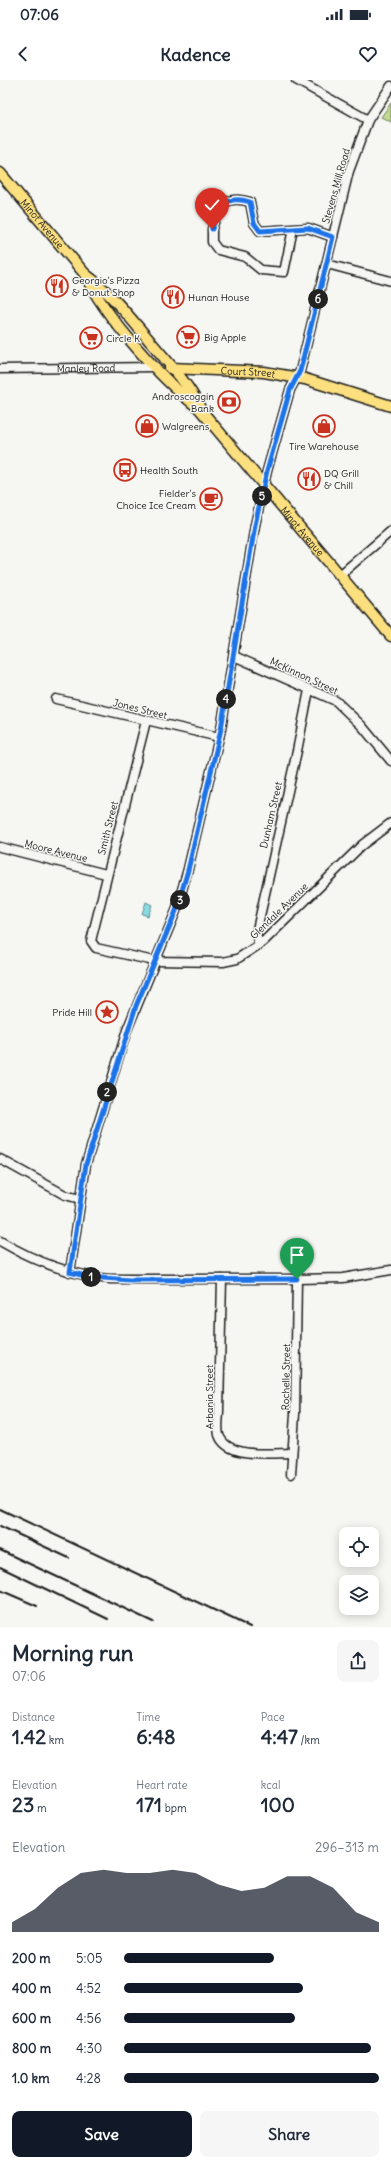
<!DOCTYPE html>
<html lang="en">
<head>
<meta charset="utf-8">
<style>
	:root { --surface:#fff; --page:#f6f6f7; --text:#1f2937; --muted:#747a83; --accent:#111827 }
	body { margin:0; font-family:Delius,sans-serif; background:var(--page); color:var(--text); height:100vh; display:flex; flex-direction:column; font-size:15px; white-space:nowrap }
	* { box-sizing:border-box; margin:0 }
	p { font-size:13px; color:var(--muted) }
	.icon { flex:none; width:22px; height:22px; fill:none; stroke:currentColor; stroke-width:2; stroke-linecap:round; stroke-linejoin:round }
	.map { position:relative; height:1547px; overflow:hidden }
	.side { display:flex; flex-direction:column; background:var(--surface); flex:1 }
	.side>* { flex:none }
	.buttons { position:absolute; left:339px; top:1447px; display:grid; gap:8px }
	.buttons a { display:grid; place-items:center; width:40px; height:40px; border-radius:8px; background:var(--surface); box-shadow:0 2px 10px #0003; font-size:20px }
	.pin { position:absolute; display:grid; place-items:center; width:34px; height:34px; color:#fff; margin:-41px -17px; border-radius:50% 50% 50% 0; rotate:-45deg; box-shadow:0 0 4px #0007 }
	.pin .icon { rotate:45deg }
	.km { position:absolute; width:20px; height:20px; margin:-10px; border-radius:50%; background:#222; color:#fff; font-size:11px; line-height:20px; text-align:center }
	.round { display:grid; place-items:center; flex:none; width:42px; height:42px; border-radius:8px; background:var(--page) }
	.headline { display:flex; align-items:center; justify-content:space-between; height:68px; padding:0 12px }
	h1 { font-size:22px; font-weight:700; line-height:30px }
	.metrics { display:grid; grid-template-columns:repeat(3,1fr); gap:6px; height:68px; padding:4px 12px }
	.metrics div { display:grid; align-content:center }
	.metrics b { font-size:20px; font-weight:700 }
	.metrics small { font-size:11px; font-weight:400 }
	.metrics p { font-size:11px }
	.chart { height:112px; padding:8px 12px }
	.chart p { display:flex; justify-content:space-between }
	.chart svg { width:100%; height:72px; margin-top:4px; fill:var(--accent); opacity:.7 }
	.button { display:flex; gap:8px; margin-top:auto; padding:8px 12px }
	.button a { flex:1; height:46px; border-radius:8px; background:var(--accent); color:#fff; font-size:16px; font-weight:700; line-height:46px; text-align:center }
	.button a+a { background:var(--page); color:var(--text) }
	ul { padding:0 12px; list-style:none; font-size:13px }
	li { display:grid; grid-template-columns:64px 48px 1fr; align-items:center; height:30px }
	li i { height:10px; border-radius:5px; background:var(--accent) }
	.status { display:flex; justify-content:space-between; align-items:center; height:28px; padding:0 20px; background:var(--surface); direction:ltr }
	.status svg { height:11px; fill:currentColor }
	header { display:flex; justify-content:space-between; align-items:center; height:52px; padding:0 12px; background:var(--surface); font-size:18px; font-weight:700 }
	.map>svg:first-child { display:block }
	.green { fill:#c0d98f; stroke:#6e7a56 }
	.water { fill:#89dae2; stroke:#5d8e93 }
	.lines { fill:none; stroke-linecap:round; stroke-linejoin:round }
	.minor-casing { stroke:#1c1c1c; stroke-width:11 }
	.major-casing { stroke:#1c1c1c; stroke-width:13 }
	.minor { stroke:#f6f6f2; stroke-width:8 }
	.major { stroke:#fce080; stroke-width:10 }
	.rail { stroke:#1c1c1c; stroke-width:2 }
	.route-casing { stroke:#fff; stroke-width:8 }
	.route { stroke:#1a73e8; stroke-width:5 }
	.labels { text-anchor:middle; dominant-baseline:central; stroke-width:3; stroke-linejoin:round; paint-order:stroke }
	.street-label { font-size:10px; fill:#1c1c1c; stroke:#f6f6f2 }
	.poi-label { font-size:10px; fill:#1c1c1c; stroke:#f6f6f2; text-anchor:start }
</style>
</head>
<body>
<div class="status"><b>07:06</b><svg viewBox="0 0 49 12"><path d="M0 12V9h3v3zM5 12V6h3v6zM10 12V3h3v9zM15 12V0h3v12zM26 1h20v11H26zM47 4h2v5h-2z"/></svg></div>
<header><svg class="icon" aria-label="back" viewBox="0 0 24 24"><path d="M15 5l-7 7 7 7"/></svg>Kadence<svg class="icon" aria-label="heart" viewBox="0 0 24 24"><path d="M12 20l-8-8c-3-5 5-10 8-4 3-6 11-1 8 4z"/></svg></header>
<div class="map">
<svg width="391" height="1547" viewBox="0 0 391 1547">
	<rect width="100%" height="100%" fill="#f6f6f2"/>
	<filter id="ink" filterUnits="userSpaceOnUse"><feTurbulence type="fractalNoise" baseFrequency=".025" numOctaves="2"/><feDisplacementMap in="SourceGraphic" scale="8" xChannelSelector="R" yChannelSelector="G"/><feConvolveMatrix kernelMatrix="1 2 1 2 8 2 1 2 1" color-interpolation-filters="sRGB"/></filter>
	<g filter="url(#ink)">
		<polygon class="green" points="391,23 391,42 381,37"/>
		<polygon class="water" points="146,822 152,825 148,836 142,834"/>
		<g class="lines">
			<g class="minor-casing">
				<g id="minor">
					<polyline points="296,0 368,40"/>
					<path d="M293,149L284,192L261,190L245,177L218,170L212,162V149L219,126C230,119 238,118 250,122L254,143L260,151L308,148L333,157"/>
					<polyline points="327,184 391,201"/>
					<path id="s1" d="M0,289L156,287"/>
					<polyline points="340,495 391,451"/>
					<polyline points="234,576 336,621 362,646 391,681"/>
					<polyline points="56,619 219,657"/>
					<polyline points="146,641 91,861 96,868 154,881 223,882 237,879 263,862 362,765 391,743"/>
					<polyline points="0,767 106,794"/>
					<polyline points="259,865 256,854 297,671 309,610"/>
					<polyline points="0,1079 65,1115 80,1119"/>
					<path d="M0,1161C34,1181 69,1195 109,1199H297L343,1198L391,1190"/>
					<polyline points="70,1192 86,1084 127,950 176,831 188,789 221,649 255,445 267,391 290,310 300,291 349,91 368,40 391,6"/>
					<path d="M222,1199L219,1330C219,1338 217,1347 219,1355C227,1379 272,1373 292,1373"/>
					<polyline points="291,1394 295,1334 297,1199"/>
				</g>
			</g>
			<g class="major-casing">
				<g id="major">
					<path id="s2" d="M0,93L85,194C113,214 133,242 155,267C171,286 188,304 199,326"/>
					<path id="s3" d="M85,194C103,235 163,301 199,328L391,556"/>
					<path id="s4" d="M170,288L264,292L305,299L391,326"/>
				</g>
			</g>
			<use href="#minor" class="minor"/>
			<use href="#major" class="major"/>
			<g class="rail">
				<polyline points="0,1429 250,1547"/>
				<polyline points="0,1446 69,1478"/>
				<polyline points="0,1470 153,1542"/>
				<polyline points="0,1487 108,1539"/>
				<polyline points="0,1510 37,1526"/>
			</g>
		</g>
	</g>
	<g class="lines" filter="url(#ink)">
		<g class="route-casing">
			<path id="route" d="M212,149L219,126C230,119 238,118 250,122L254,143L260,151L308,148L333,157L300,291L290,310L267,391L255,445L221,649L188,790L176,831L136,926L86,1084L70,1192L89,1197L130,1200L297,1199"/>
		</g>
		<use href="#route" class="route"/>
	</g>
	<defs>
		<g id="restaurant-ring" transform="scale(1.15)"><circle r="9.5" fill="#f6f6f2" stroke="#c8321e" stroke-width="1.5"/><path d="M-5-6h1v4h1v-4h1v4h1v-4h1v5L-1.5 .5V6h-2V.5L-5-1ZM5-6V6H3V1.5H1.5Q1.5-4 5-6Z" fill="#c8321e"/></g>
		<g id="supermarket-ring" transform="scale(1.15)"><circle r="9.5" fill="#f6f6f2" stroke="#c8321e" stroke-width="1.5"/><path d="M-6-5.5h2.5l.6 2H6L4.5 2H-2.5L-4.4-4H-6ZM-1.5 3.2a1.3 1.3 0 1 0 .1 0ZM3 3.2a1.3 1.3 0 1 0 .1 0Z" fill="#c8321e"/></g>
		<g id="bank-ring" transform="scale(1.15)"><circle r="9.5" fill="#f6f6f2" stroke="#c8321e" stroke-width="1.5"/><path d="M-6-4H6V4H-6ZM0-2.3a2.3 2.3 0 1 0 0 4.6a2.3 2.3 0 1 0 0-4.6Z" fill="#c8321e"/></g>
		<g id="shop-ring" transform="scale(1.15)"><circle r="9.5" fill="#f6f6f2" stroke="#c8321e" stroke-width="1.5"/><path d="M-5-2.5h2.3a2.7 3.5 0 0 1 5.4 0H5L5.5 6h-11ZM-1.5-2.5h3a1.5 2.3 0 0 0-3 0Z" fill="#c8321e"/></g>
		<g id="bus-ring" transform="scale(1.15)"><circle r="9.5" fill="#f6f6f2" stroke="#c8321e" stroke-width="1.5"/><path d="M-5-6H5V4H4V6H2V4H-2V6H-4V4H-5ZM-3.5-4V0h7V-4ZM-3.5 1.2v1.5H-2V1.2ZM2 1.2v1.5H3.5V1.2Z" fill="#c8321e"/></g>
		<g id="cafe-ring" transform="scale(1.15)"><circle r="9.5" fill="#f6f6f2" stroke="#c8321e" stroke-width="1.5"/><path d="M-5.5-4.5H6V0H3Q3 3.5 0 3.5H-2.5Q-5.5 3.5-5.5 0ZM3-3.2v2h1.7v-2ZM-6 4.5H4V6H-6Z" fill="#c8321e"/></g>
		<g id="sight-ring" transform="scale(1.15)"><circle r="9.5" fill="#f6f6f2" stroke="#c8321e" stroke-width="1.5"/><path d="M0-6L1.8-2.2L6-1.7L2.9 1.2L3.7 5.4L0 3.3L-3.7 5.4L-2.9 1.2L-6-1.7L-1.8-2.2Z" fill="#c8321e"/></g>
	</defs>
	<g fill-rule="evenodd">
		<use href="#restaurant-ring" x="57" y="206"/>
		<use href="#restaurant-ring" x="173" y="217"/>
		<use href="#supermarket-ring" x="188" y="257"/>
		<use href="#supermarket-ring" x="91" y="258"/>
		<use href="#bank-ring" x="229" y="322"/>
		<use href="#shop-ring" x="147" y="346"/>
		<use href="#shop-ring" x="324" y="346"/>
		<use href="#bus-ring" x="125" y="390"/>
		<use href="#restaurant-ring" x="309" y="399"/>
		<use href="#cafe-ring" x="211" y="419"/>
		<use href="#sight-ring" x="107" y="932"/>
	</g>
	<g class="labels">
		<g class="street-label">
			<text transform="translate(336 106) rotate(-74)">Stevens Mill Road</text>
			<text stroke="none"><textPath href="#s2" startOffset="66">Minot Avenue</textPath></text>
			<text stroke="none"><textPath href="#s1" startOffset="86">Manley Road</textPath></text>
			<text stroke="none"><textPath href="#s4" startOffset="78">Court Street</textPath></text>
			<text stroke="none"><textPath href="#s3" startOffset="338">Minot Avenue</textPath></text>
			<text transform="translate(304 596) rotate(25)">McKinnon Street</text>
			<text transform="translate(140 629) rotate(14)">Jones Street</text>
			<text transform="translate(271 735) rotate(-77)">Dunham Street</text>
			<text transform="translate(108 748) rotate(-76)">Smith Street</text>
			<text transform="translate(56 771) rotate(14)">Moore Avenue</text>
			<text transform="translate(279 831) rotate(-44)">Glendale Avenue</text>
			<text transform="translate(286 1297) rotate(-89)">Rochelle Street</text>
			<text transform="translate(209 1317) rotate(-90)">Arbania Street</text>
		</g>
		<g class="poi-label">
			<text x="72" y="200">Georgio's Pizza<tspan x="72" dy="12">&amp; Donut Shop</tspan></text>
			<text x="188" y="217">Hunan House</text>
			<text x="204" y="257">Big Apple</text>
			<text x="106" y="258">Circle K</text>
			<text x="214" y="316" text-anchor="end">Androscoggin<tspan x="214" dy="12">Bank</tspan></text>
			<text x="162" y="346">Walgreens</text>
			<text x="324" y="366" text-anchor="middle">Tire Warehouse</text>
			<text x="140" y="390">Health South</text>
			<text x="324" y="393">DQ Grill<tspan x="324" dy="12">&amp; Chill</tspan></text>
			<text x="196" y="413" text-anchor="end">Fielder's<tspan x="196" dy="12">Choice Ice Cream</tspan></text>
			<text x="92" y="932" text-anchor="end">Pride Hill</text>
		</g>
	</g>
</svg>
<div class="buttons">
<a><svg class="icon" aria-label="locate" viewBox="0 0 24 24"><circle cx="12" cy="12" r="6"/><path d="M12 2v4M12 18v4M2 12h4M18 12h4"/></svg></a>
<a><svg class="icon" aria-label="layers" viewBox="0 0 24 24"><path d="M12 4l9 5-9 5-9-5zM3 14l9 5 9-5"/></svg></a>
</div>
<div class="pin" style="left:297px;top:1199px;background:#1e9e55"><svg class="icon" aria-label="arrive" viewBox="0 0 24 24"><path d="M6 21V4h12l-3 4 3 4H6"/></svg></div>
<div class="pin" style="left:212px;top:149px;background:#d93025"><svg class="icon" aria-label="check" viewBox="0 0 24 24"><path d="M5 12l5 5 9-10"/></svg></div>
<b class="km" style="left:91px;top:1197px">1</b>
<b class="km" style="left:107px;top:1012px">2</b>
<b class="km" style="left:180px;top:820px">3</b>
<b class="km" style="left:226px;top:619px">4</b>
<b class="km" style="left:262px;top:416px">5</b>
<b class="km" style="left:318px;top:219px">6</b>
</div>
<section class="side">
<div class="headline"><div><h1>Morning run</h1><p>07:06</p></div><a class="round"><svg class="icon" aria-label="share" viewBox="0 0 24 24"><path d="M12 15V3M7 8l5-5 5 5M5 13v7h14v-7"/></svg></a></div>
<div class="metrics">
<div><p>Distance</p><b>1.42<small> km</small></b></div>
<div><p>Time</p><b>6:48</b></div>
<div><p>Pace</p><b>4:47<small> /km</small></b></div>
</div>
<div class="metrics">
<div><p>Elevation</p><b>23<small> m</small></b></div>
<div><p>Heart rate</p><b>171<small> bpm</small></b></div>
<div><p>kcal</p><b>100</b></div>
</div>
<div class="chart"><p><span>Elevation</span>296–313 m</p>
<svg viewBox="0 0 160 44" preserveAspectRatio="none"><path d="M0 44V38L10 30L20 17L30 8L40 6L50 8L60 8L70 6L80 8L90 15L100 19L110 17L120 10L130 10L140 17L150 32L160 38V44z"/></svg>
</div>
<ul>
<li><b>200 m</b>5:05<i style="width:59%"></i></li>
<li><b>400 m</b>4:52<i style="width:70%"></i></li>
<li><b>600 m</b>4:56<i style="width:67%"></i></li>
<li><b>800 m</b>4:30<i style="width:97%"></i></li>
<li><b>1.0 km</b>4:28<i style="width:100%"></i></li>
</ul>
<div class="button"><a>Save</a><a>Share</a></div>
</section>
</body>
</html>
